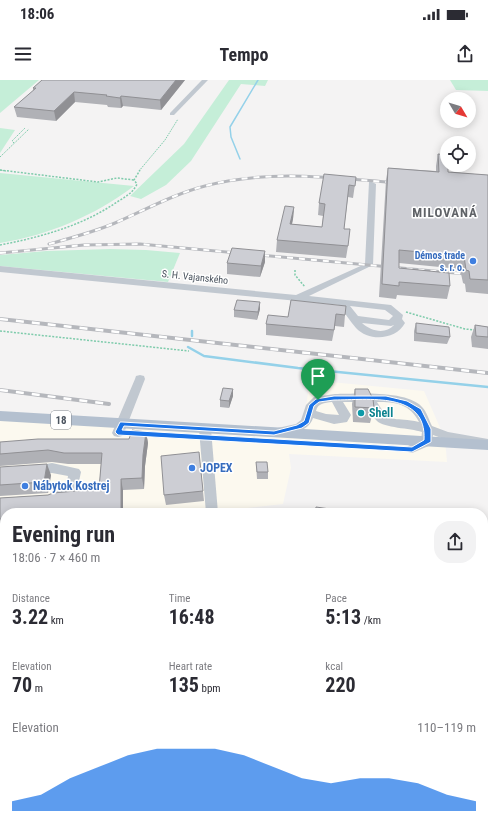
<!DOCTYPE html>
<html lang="en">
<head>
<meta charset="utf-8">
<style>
	:root { --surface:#fff; --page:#f2f2f3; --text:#2b2b33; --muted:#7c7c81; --accent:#1a73e8 }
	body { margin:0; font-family:"Roboto Condensed",sans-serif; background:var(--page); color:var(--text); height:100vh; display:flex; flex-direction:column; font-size:15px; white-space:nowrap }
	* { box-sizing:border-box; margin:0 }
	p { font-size:13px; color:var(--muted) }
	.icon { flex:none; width:22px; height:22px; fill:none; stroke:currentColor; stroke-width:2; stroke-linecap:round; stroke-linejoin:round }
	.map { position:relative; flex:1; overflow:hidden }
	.side { position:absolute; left:0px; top:428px; width:488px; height:324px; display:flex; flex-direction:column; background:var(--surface); border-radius:16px 16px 0 0; box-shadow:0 2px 10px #0003 }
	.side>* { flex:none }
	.needle { width:26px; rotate:128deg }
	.fabs { position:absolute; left:440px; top:12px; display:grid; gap:8px }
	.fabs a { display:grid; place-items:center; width:36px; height:36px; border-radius:50%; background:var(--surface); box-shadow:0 2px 10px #0003; font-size:20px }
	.pin { position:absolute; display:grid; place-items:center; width:34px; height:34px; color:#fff; margin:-41px -17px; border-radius:50% 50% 50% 0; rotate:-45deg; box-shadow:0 0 4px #0007 }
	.pin .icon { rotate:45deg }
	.round { display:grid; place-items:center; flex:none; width:42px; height:42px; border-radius:16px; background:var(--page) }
	.headline { display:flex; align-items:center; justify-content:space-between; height:68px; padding:0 12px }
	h1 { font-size:22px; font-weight:700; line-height:30px }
	.metrics { display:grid; grid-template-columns:repeat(3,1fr); gap:6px; height:68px; padding:4px 12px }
	.metrics div { display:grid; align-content:center }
	.metrics b { font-size:20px; font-weight:700 }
	.metrics small { font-size:11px; font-weight:400 }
	.metrics p { font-size:11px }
	.chart { height:112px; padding:8px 12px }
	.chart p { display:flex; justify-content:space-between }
	.chart svg { width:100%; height:72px; margin-top:4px; fill:var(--accent); opacity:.7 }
	.status { display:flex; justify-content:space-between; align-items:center; height:28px; padding:0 20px; background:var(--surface); direction:ltr }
	.status svg { height:11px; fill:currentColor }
	header { display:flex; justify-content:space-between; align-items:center; height:52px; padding:0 12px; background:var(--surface); font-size:18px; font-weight:700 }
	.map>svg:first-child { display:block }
	.commercial { fill:#fcf9ef }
	.education { fill:#e5e4e4 }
	.green { fill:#c5eed8 }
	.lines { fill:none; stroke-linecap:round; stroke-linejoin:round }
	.stream-far1 { stroke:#94d1e9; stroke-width:1.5 }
	.stream { stroke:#94d1e9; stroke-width:2.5 }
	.path-far1 { stroke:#7ecbab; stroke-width:1; stroke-dasharray:1.5 1; stroke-linecap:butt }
	.path { stroke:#7ecbab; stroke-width:1.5; stroke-dasharray:2 1.5; stroke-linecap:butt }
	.minor { fill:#c1c8d0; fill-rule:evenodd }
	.major { fill:#b4c0cf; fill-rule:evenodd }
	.rail-far1-casing { stroke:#b5b7bc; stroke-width:3 }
	.rail-casing { stroke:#b5b7bc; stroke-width:4 }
	.rail-far1 { stroke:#fff; stroke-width:2; stroke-dasharray:6; stroke-linecap:butt }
	.rail { stroke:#fff; stroke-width:2.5; stroke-dasharray:8; stroke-linecap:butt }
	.wall { fill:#b0b1b6 }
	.shaded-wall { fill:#909094 }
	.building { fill:#cdced4; stroke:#909094 }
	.route { fill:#1a73e8; stroke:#fff; fill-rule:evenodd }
	.shop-dot { fill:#3f7fe0; stroke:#fff; stroke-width:1.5 }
	.culture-dot { fill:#0f9aa8; stroke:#fff; stroke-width:1.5 }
	.labels { text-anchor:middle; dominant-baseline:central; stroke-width:3; stroke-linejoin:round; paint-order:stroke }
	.far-shop-label { font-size:10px; font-weight:bold; fill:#366cbe; stroke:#fff; text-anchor:end }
	.far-street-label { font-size:10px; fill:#4b545f; stroke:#fff }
	.shield { fill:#fff; stroke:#81878f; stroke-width:1 }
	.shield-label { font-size:11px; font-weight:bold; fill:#4b545f }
	.culture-label { font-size:12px; font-weight:bold; fill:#0d838f; stroke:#fff; text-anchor:start }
	.shop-label { font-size:12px; font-weight:bold; fill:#366cbe; stroke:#fff; text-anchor:start }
	.far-district-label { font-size:13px; font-weight:bold; letter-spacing:1px; fill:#5f6267; stroke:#fff }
</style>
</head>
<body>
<div class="status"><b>18:06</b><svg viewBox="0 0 49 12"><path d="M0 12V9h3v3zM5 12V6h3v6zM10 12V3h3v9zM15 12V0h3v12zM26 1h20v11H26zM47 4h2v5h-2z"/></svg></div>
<header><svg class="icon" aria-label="menu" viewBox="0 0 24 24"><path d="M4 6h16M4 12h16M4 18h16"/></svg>Tempo<svg class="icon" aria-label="share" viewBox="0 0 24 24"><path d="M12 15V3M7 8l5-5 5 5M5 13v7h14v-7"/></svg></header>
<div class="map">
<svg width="488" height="752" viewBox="0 0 488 752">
	<rect width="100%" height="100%" fill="#f4f3f3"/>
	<polygon class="commercial" points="310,300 424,311 445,359 447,382 289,374 291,388 283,424 204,433 5,433 5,453 0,453 0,332 278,349 297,344 304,339"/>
	<polygon class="education" points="483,669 488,670 488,752 438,752 436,747 483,747"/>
	<g class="green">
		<polygon points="0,0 39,0 0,33"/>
		<polygon points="229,0 268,0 265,6 241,4 191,81 166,105 141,119 130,116 184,64"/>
		<polygon points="450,0 488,0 488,11 456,10"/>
		<polygon points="0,48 15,50 0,73"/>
		<path d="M0,93L134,106C94,136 49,155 0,163Z"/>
		<polygon points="110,169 146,170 180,173 168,202 0,186 0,175 46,171"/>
	</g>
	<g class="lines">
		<polyline class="stream-far1" points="240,79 231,57 230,47 258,0"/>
		<g class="stream">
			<polyline points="192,251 192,256"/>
			<polyline points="188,267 204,276 298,288 488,307"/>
		</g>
		<g class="path-far1">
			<polyline points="14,63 12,61 25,48"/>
			<polyline points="0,77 29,49"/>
			<polyline points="0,90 6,91"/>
			<polyline points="139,91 165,60 178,39"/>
		</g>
		<g class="path">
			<polyline points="0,90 98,102 117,98 134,100"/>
			<path d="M0,165C41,157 82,146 117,122C125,117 133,113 137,104L134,100L140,90"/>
			<polyline points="295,190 295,195 305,207"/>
			<polyline points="406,232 465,249 475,250"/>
			<polyline points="0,251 189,271"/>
		</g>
		<g class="minor">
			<polygon points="202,0 208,0 174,35 170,35 170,33"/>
			<path d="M369,102H372L376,104L373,185L309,216L391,225L403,235L402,239L405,243C396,260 369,262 356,248C350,241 344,232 339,225L0,192V186L296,215L365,184ZM350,226L385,230L393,236L389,240L358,236ZM362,243L391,246L394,245C385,255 371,251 362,243Z"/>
			<polygon points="140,295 144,296 145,299 124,353 122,356 118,357 114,356 112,353 135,299 136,296"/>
			<path d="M335,314C356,314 407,310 422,327C427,332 429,340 432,346L448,352L488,359V367L447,360L433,355L431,365L412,373L408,372L406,369L408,366L421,360L422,352C410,348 384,348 377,341C372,336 369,328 366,322H343L351,335L347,342L334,344L313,338C308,353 290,353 277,356L273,355L271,352L273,349L296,344L301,340L306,325L314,317ZM332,322L339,335L326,334L316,331C318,323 324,323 332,322ZM377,322C396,322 410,324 419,342C395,336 391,346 377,322Z"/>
			<polygon points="205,345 209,346 211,349 218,433 206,433 199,349 201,346"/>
			<polygon points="52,383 79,389 81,392 76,415 57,422 53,421 51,417 53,413 66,408 68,396 52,393 34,395 30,393 28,390 30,387"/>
			<polygon points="5,452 5,464 0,465 0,453"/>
			<polygon points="483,497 488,498 488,510 483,509"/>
			<polygon points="483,651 488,652 488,668 483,667"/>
			<polygon points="5,652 5,668 0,669 0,653"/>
			<polygon points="0,727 5,728 5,746 0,745"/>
			<polygon points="57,747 103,747 105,752 59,752"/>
			<rect x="148" y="747" width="18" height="5"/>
			<polygon points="326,747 344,747 345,752 327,752"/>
		</g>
		<polygon class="major" points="0,331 488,360 488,370 0,341"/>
		<g class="rail-far1-casing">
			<g id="rail-far1">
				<path d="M49,164C71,158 94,152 115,143C145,130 174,114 205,106C264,90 326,97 386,102"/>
				<polyline points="0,173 84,165 140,164 488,196"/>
			</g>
		</g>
		<g class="rail-casing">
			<g id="rail">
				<polyline points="0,239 488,293"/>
				<polyline points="0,310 109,324"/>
			</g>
		</g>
		<use href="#rail-far1" class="rail-far1"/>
		<use href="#rail" class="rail"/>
	</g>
	<g class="wall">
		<polygon points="42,0 185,0 161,30 123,26 121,28 108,27 107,25 75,22 56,41 17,37 14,27 33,11 33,8"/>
		<polygon points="438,74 448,92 488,95 488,214 466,212 465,204 463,203 460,189 399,183 399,188 450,206 447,219 397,215 396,219 379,217 386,100 388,88 436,91 436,86"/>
		<polygon points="356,97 353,118 348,117 344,149 348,166 346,178 276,172 277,160 294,127 293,139 292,144 322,147 323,136 318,135 319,123"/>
		<polygon points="265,171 265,182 260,197 227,194 227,183"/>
		<polygon points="291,220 345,235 344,247 335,246 332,261 266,255 266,244 288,237"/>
		<polygon points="260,229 257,240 234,237 234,230"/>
		<polygon points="416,243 450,257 447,264 414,261 414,251"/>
		<polygon points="475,245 488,247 488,269 472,267 471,257"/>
		<polygon points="233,309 233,316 229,328 220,327 220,320"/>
		<polygon points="355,309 374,328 370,343 353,342 352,324"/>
		<polygon points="146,352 148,363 145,386 144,409 123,410 123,433 5,433 5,450 0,450 0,418 48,415 99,409 101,384 68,384 52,382 0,386 0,362 129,359"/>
		<polygon points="199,372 204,421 166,425 164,415"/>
		<polygon points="256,382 268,392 268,399 257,399"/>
		<polygon points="0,387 51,395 48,413 0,416"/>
		<polygon points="483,459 488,460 488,484 483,484"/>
		<rect x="0" y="468" width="5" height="46"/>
		<polygon points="483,517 488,518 488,556 483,555"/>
		<polygon points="483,600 488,601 488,635 483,634"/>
		<polygon points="0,601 5,601 5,634 4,636 0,637"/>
		<polygon points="0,664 5,669 5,676 2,695 2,696 5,696 5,721 0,721"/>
		<polygon points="370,747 405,747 405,752 369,752"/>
		<polygon points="467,747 483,747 488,752 467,752"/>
	</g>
	<g class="shaded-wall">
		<polygon points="176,0 185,0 161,30 160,20"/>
		<polygon points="74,12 75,22 56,41 54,31"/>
		<polygon points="121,16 123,26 121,28 120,18"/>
		<polygon points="294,127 293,139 289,156 290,144"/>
		<polygon points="265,171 265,182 260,197 261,186"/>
		<polygon points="260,222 260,229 257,240 258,232"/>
		<polygon points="233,309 233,316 229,328 229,321"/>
		<polygon points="146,352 148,363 145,386 144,409 142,398 143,375"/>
		<polygon points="47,384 51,395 48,413 44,402"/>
		<polygon points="121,399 123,410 123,433 122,433 121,429"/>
		<polygon points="0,562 4,567 1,580 2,583 0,599"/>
		<polygon points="1,630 5,635 4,636 0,632"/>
		<polygon points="0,664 5,669 5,676 2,695 3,699 0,698"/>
	</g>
	<g class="building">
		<polygon points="42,0 176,0 160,20 121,16 120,18 106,16 107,15 74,12 54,31 14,27 36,8 33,8"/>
		<polygon points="438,74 447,75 447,85 448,85 448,92 488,95 488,200 470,199 469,191 466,190 464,176 399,170 399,188 449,193 450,206 399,202 399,206 382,204 388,88 439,92"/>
		<polygon points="324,94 356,97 355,106 349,105 344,149 350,149 348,166 277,160 285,126 294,127 290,144 322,147 325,124 319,123"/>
		<polygon points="232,168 265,171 261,186 227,183"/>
		<polygon points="237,220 260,222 258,232 234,230"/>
		<polygon points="291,220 346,226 345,235 336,234 334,250 266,244 268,235 288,237"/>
		<polygon points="416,243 449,247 450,257 416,253"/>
		<polygon points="475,245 488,247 488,257 476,256"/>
		<polygon points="223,308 233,309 229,321 220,320"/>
		<polygon points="355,309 368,309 373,319 374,328 355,327"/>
		<polygon points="132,350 146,352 143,375 142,398 121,399 121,429 74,433 5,433 5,439 0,439 0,418 48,415 53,413 99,409 102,373 64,373 48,370 0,374 0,362 38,359 129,359"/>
		<polygon points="199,372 203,411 164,415 161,376"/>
		<polygon points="256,382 267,382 268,392 257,392"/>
		<polygon points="47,384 44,402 0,405 0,387"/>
		<polygon points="316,427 330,429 330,433 315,433"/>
		<polygon points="351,432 359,433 351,433"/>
		<polygon points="483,459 488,460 488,477 483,476"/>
		<polygon points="0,468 5,468 5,507 0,508"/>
		<polygon points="483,517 488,518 488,549 483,548"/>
		<polygon points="483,600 488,601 488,629 483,628"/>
		<polygon points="0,601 5,601 5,629 1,630 0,632"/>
		<polygon points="5,696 5,714 1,715 1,713 0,713 0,697"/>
		<polygon points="483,733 488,734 488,752 474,752 474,747 483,747"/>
		<polygon points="194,747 204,747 204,752 182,752 194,749"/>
		<rect x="372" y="747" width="33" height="5"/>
	</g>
	<path class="route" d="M334,316H386L407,321L421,329L431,349V362L412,372L118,355L115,352L120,342H122L274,351L297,345L304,341L309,325L316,319ZM334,320C368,320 427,311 424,360L412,367L122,350L124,346L274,355L302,348L309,343L314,326L319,322Z"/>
	<g class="shop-dot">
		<circle cx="473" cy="181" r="4"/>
		<circle cx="192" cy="388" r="4"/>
		<circle cx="25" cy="406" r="4"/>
	</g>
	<circle class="culture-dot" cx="361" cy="333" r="4"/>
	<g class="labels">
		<g class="far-shop-label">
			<text x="465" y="175">Démos trade<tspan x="465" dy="12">s. r. o.</tspan></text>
		</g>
		<g class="far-street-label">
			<text transform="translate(195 197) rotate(6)">S. H. Vajanského</text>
		</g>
		<rect class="shield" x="51" y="331" width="20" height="18" rx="3"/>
		<g class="shield-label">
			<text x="61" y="340">18</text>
		</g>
		<g class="culture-label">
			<text x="369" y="333">Shell</text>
		</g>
		<g class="shop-label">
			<text x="200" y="388">JOPEX</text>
			<text x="33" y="406">Nábytok Kostrej</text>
		</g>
		<g class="far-district-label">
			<text x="445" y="132">MILOVANÁ</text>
		</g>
	</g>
</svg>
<div class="fabs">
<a><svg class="needle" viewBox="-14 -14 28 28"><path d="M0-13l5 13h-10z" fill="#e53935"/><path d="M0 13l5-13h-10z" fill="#7c7c81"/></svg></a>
<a><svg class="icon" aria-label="locate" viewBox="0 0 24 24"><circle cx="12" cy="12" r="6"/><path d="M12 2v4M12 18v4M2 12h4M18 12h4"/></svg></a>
</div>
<div class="pin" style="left:318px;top:320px;background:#1e9e55"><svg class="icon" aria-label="arrive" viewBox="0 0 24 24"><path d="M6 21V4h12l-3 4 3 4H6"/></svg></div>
<section class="side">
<div class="headline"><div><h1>Evening run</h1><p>18:06 · 7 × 460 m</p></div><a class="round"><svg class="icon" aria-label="share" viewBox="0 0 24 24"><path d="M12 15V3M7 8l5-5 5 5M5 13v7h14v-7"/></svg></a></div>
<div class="metrics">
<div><p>Distance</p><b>3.22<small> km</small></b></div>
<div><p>Time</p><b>16:48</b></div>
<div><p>Pace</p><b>5:13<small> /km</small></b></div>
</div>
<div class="metrics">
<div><p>Elevation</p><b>70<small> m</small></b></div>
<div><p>Heart rate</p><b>135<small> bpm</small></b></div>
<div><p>kcal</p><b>220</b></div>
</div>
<div class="chart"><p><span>Elevation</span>110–119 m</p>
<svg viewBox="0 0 160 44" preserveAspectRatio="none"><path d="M0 44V38L10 34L20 24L30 17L40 10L50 6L60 6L70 6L80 10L90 17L100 24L110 27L120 24L130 24L140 27L150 34L160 38V44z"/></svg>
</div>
</section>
</div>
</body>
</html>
